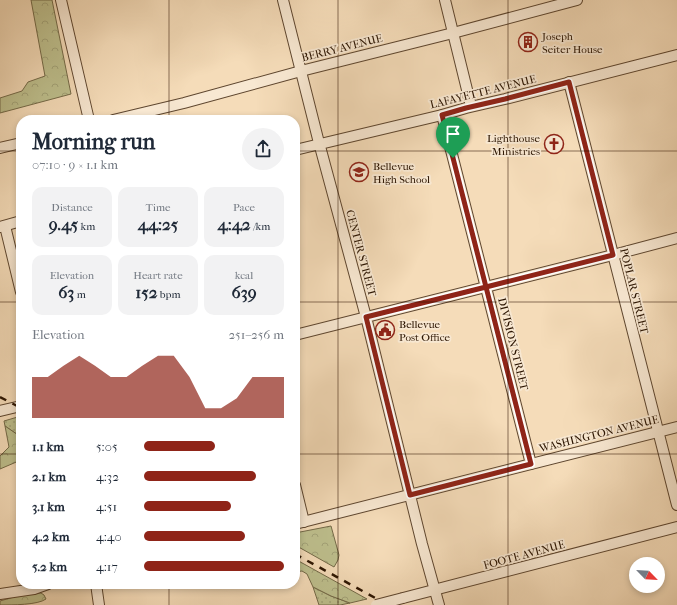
<!DOCTYPE html>
<html lang="en">
<head>
<meta charset="utf-8">
<style>
	:root { --surface:#fff; --page:#f2f2f3; --text:#1f2937; --muted:#747a83; --accent:#8f2418 }
	body { margin:0; font-family:"IM FELL French Canon",serif; background:var(--page); color:var(--text); height:100vh; display:flex; flex-direction:column; font-size:15px; white-space:nowrap }
	* { box-sizing:border-box; margin:0 }
	p { font-size:13px; color:var(--muted) }
	.icon { flex:none; width:22px; height:22px; fill:none; stroke:currentColor; stroke-width:2; stroke-linecap:round; stroke-linejoin:round }
	.map { position:relative; flex:1; overflow:hidden }
	.drawer { position:absolute; left:16px; top:115px; width:284px; height:474px; display:flex; flex-direction:column; background:var(--surface); border-radius:16px; box-shadow:0 2px 6px #0003 }
	.drawer>* { flex:none }
	.needle { width:26px; rotate:115deg }
	.controls { position:absolute; left:629px; top:557px; display:grid; gap:8px }
	.controls a { display:grid; place-items:center; width:36px; height:36px; border-radius:50%; background:var(--surface); box-shadow:0 2px 6px #0003; font-size:20px }
	.pin { position:absolute; display:grid; place-items:center; width:34px; height:34px; color:#fff; margin:-41px -17px; border-radius:50% 50% 50% 0; rotate:-45deg; box-shadow:0 0 4px #0007 }
	.pin .icon { rotate:45deg }
	.round { display:grid; place-items:center; flex:none; width:42px; height:42px; border-radius:21px; background:var(--page) }
	.head { display:flex; align-items:center; justify-content:space-between; height:68px; padding:0 16px }
	h1 { font-size:22px; font-weight:800; line-height:30px }
	.metrics { display:grid; grid-template-columns:repeat(3,1fr); gap:6px; height:68px; padding:4px 16px }
	.metrics div { display:grid; align-content:center; border-radius:10px; background:var(--page); text-align:center }
	.metrics b { font-size:17px; font-weight:800 }
	.metrics small { font-size:11px; font-weight:400 }
	.metrics p { font-size:11px }
	.chart { height:112px; padding:8px 16px }
	.chart p { display:flex; justify-content:space-between }
	.chart svg { width:100%; height:72px; margin-top:4px; fill:var(--accent); opacity:.7 }
	ul { padding:0 16px; list-style:none; font-size:13px }
	li { display:grid; grid-template-columns:64px 48px 1fr; align-items:center; height:30px }
	li i { height:10px; border-radius:5px; background:var(--accent) }
	.map>svg:first-child { display:block }
	.grass { fill:url(#grass-dots); stroke:#746a48 }
	.forest { fill:url(#forest-crowns); stroke:#746a48 }
	.lines { fill:none; stroke-linecap:round; stroke-linejoin:round }
	.minor-casing { stroke:#5e462f; stroke-width:12 }
	.minor { stroke:#f8e8d2; stroke-width:10 }
	.rail { stroke:#2b1401; stroke-width:2.5; stroke-dasharray:7 7; stroke-linecap:butt }
	.minor-bridge-casing { stroke:#5e462f; stroke-width:12; stroke-linecap:butt }
	.minor-bridge { stroke:#f8e8d2; stroke-width:10 }
	.route-casing { stroke:#fff; stroke-width:8 }
	.route { stroke:#8f2418; stroke-width:5 }
	.grid { fill:none; stroke:#2b1401; stroke-width:1; stroke-opacity:0.55 }
	.labels { text-anchor:middle; dominant-baseline:central; stroke-width:3.5; stroke-linejoin:round; paint-order:stroke }
	.poi-label { font-size:11px; fill:#2b1401; stroke:#f8e8d2; text-anchor:start }
	.street-label { font-size:11px; fill:#2b1401; stroke:#f8e8d2 }
</style>
</head>
<body>
<div class="map">
<svg width="677" height="605" viewBox="0 0 677 605">
	<defs>
		<pattern id="grass-dots" width="8" height="8" patternUnits="userSpaceOnUse"><rect width="8" height="8" fill="#bec08e"/><path d="M2 2h.1M6 6h.1" fill="none" stroke="#a3a479" stroke-width="1.8" stroke-linecap="round"/></pattern>
		<pattern id="forest-crowns" width="20" height="18" patternUnits="userSpaceOnUse"><rect width="20" height="18" fill="#bec08e"/><path d="M2 6a3 3 0 1 1 6 0M12 15a3 3 0 1 1 6 0" fill="none" stroke="#a3a479"/></pattern>
	</defs>
	<rect width="100%" height="100%" fill="#f5dcb9"/>
	<filter id="stains"><feTurbulence type="fractalNoise" baseFrequency=".005" numOctaves="4"/><feColorMatrix values="0 0 0 0 .2 0 0 0 0 .09 0 0 0 0 .02 0 0 0 .5 -.17"/></filter>
	<radialGradient id="worn" r=".72"><stop offset=".6" stop-color="#630" stop-opacity="0"/><stop offset="1" stop-color="#630" stop-opacity=".3"/></radialGradient>
	<g class="grass">
		<polygon points="21,416 21,437 5,426 4,421"/>
		<polygon points="313,587 331,596 350,603 340,605 319,605"/>
	</g>
	<g class="forest">
		<polygon points="31,0 52,0 71,94 0,113 0,98 22,91 28,82 45,76"/>
		<polygon points="5,426 21,437 21,460 0,469 0,456 9,447"/>
		<polygon points="331,526 339,555 338,560 334,567 295,545 295,533"/>
		<polygon points="295,559 367,599 350,603 331,596 313,587 307,574 302,571 295,572"/>
		<path d="M33,593H41L44,595L46,599C38,605 12,605 0,605V601L17,596Z"/>
	</g>
	<g class="lines">
		<g class="minor-casing">
			<g id="minor">
				<polyline points="61,0 89,120"/>
				<polyline points="283,0 318,139 366,317 422,544 439,605"/>
				<polyline points="445,0 471,106"/>
				<polyline points="569,82 677,505"/>
				<polyline points="442,115 531,464"/>
				<polyline points="113,120 184,103 301,71 453,33 577,0"/>
				<polyline points="0,148 21,143"/>
				<polyline points="295,150 442,115 466,108 505,99 677,55"/>
				<polyline points="5,226 21,292"/>
				<polyline points="0,227 21,221"/>
				<polyline points="295,335 613,255 677,238"/>
				<polyline points="0,411 21,406"/>
				<polyline points="295,485 304,522"/>
				<polyline points="295,524 677,427"/>
				<polyline points="96,584 99,605"/>
				<polyline points="0,594 34,589 48,584"/>
				<polyline points="403,598 677,527"/>
			</g>
		</g>
		<use href="#minor" class="minor"/>
		<g class="rail">
			<polyline points="0,397 21,408"/>
			<polyline points="295,554 388,605"/>
		</g>
		<g class="minor-bridge-casing">
			<polyline id="minor-bridge" points="376,605 403,598"/>
		</g>
		<use href="#minor-bridge" class="minor-bridge"/>
	</g>
	<g class="lines">
		<g class="route-casing">
			<polyline id="route" points="453,158 486,287 366,317 410,495 531,464 486,287 613,255 569,82 505,99 466,108 442,115 453,158"/>
		</g>
		<use href="#route" class="route"/>
	</g>
	<path class="grid" d="M169,0V120M338,0V605M508,0V605M0,151H21M295,151H677M0,302H21M295,302H677M0,454H21M295,454H677M169,584V605"/>
	<defs>
		<g id="building-ring" transform="scale(1)"><circle r="9.5" fill="#f8e8d2" stroke="#8f2418" stroke-width="1.5"/><path d="M-4-6H4V6H1V3H-1V6H-4ZM-2.5-4.3h1.7v1.8h-1.7ZM.8-4.3h1.7v1.8H.8ZM-2.5-1h1.7V.8h-1.7ZM.8-1h1.7V.8H.8Z" fill="#8f2418"/></g>
		<g id="church-ring" transform="scale(1)"><circle r="9.5" fill="#f8e8d2" stroke="#8f2418" stroke-width="1.5"/><path d="M-1.2-6h2.4v3.5h3.3v2.4h-3.3V6h-2.4V-.1h-3.3v-2.4h3.3Z" fill="#8f2418"/></g>
		<g id="school-ring" transform="scale(1)"><circle r="9.5" fill="#f8e8d2" stroke="#8f2418" stroke-width="1.5"/><path d="M0-5L7-2L0 1L-7-2ZM-4 1L0 2.5L4 1V4Q0 6-4 4Z" fill="#8f2418"/></g>
		<g id="civic-ring" transform="scale(1)"><circle r="9.5" fill="#f8e8d2" stroke="#8f2418" stroke-width="1.5"/><path d="M-.6-6.5H3V-4.5H.6V-3L4-1V1h2V6H-6V1h2V-1L-.6-3ZM-1.2 2.5V6h2.4V2.5Z" fill="#8f2418"/></g>
	</defs>
	<g fill-rule="evenodd">
		<use href="#building-ring" x="528" y="42"/>
		<use href="#church-ring" x="554" y="144"/>
		<use href="#school-ring" x="359" y="172"/>
		<use href="#civic-ring" x="385" y="330"/>
	</g>
	<g class="labels">
		<g class="poi-label">
			<text x="542" y="36">Joseph<tspan x="542" dy="13">Seiter House</tspan></text>
			<text x="540" y="138" text-anchor="end">Lighthouse<tspan x="540" dy="13">Ministries</tspan></text>
			<text x="373" y="166">Bellevue<tspan x="373" dy="13">High School</tspan></text>
			<text x="399" y="324">Bellevue<tspan x="399" dy="13">Post Office</tspan></text>
		</g>
		<g class="street-label">
			<text transform="translate(342 48) rotate(-14)">BERRY AVENUE</text>
			<text transform="translate(483 92) rotate(-14)">LAFAYETTE AVENUE</text>
			<text transform="translate(361 253) rotate(75)">CENTER STREET</text>
			<text transform="translate(634 291) rotate(76)">POPLAR STREET</text>
			<text transform="translate(513 344) rotate(76)">DIVISION STREET</text>
			<text transform="translate(599 434) rotate(-14)">WASHINGTON AVENUE</text>
			<text transform="translate(524 555) rotate(-15)">FOOTE AVENUE</text>
		</g>
	</g>
	<rect width="100%" height="100%" filter="url(#stains)"/>
	<rect width="100%" height="100%" fill="url(#worn)"/>
</svg>
<div class="controls">
<a><svg class="needle" viewBox="-14 -14 28 28"><path d="M0-13l5 13h-10z" fill="#e53935"/><path d="M0 13l5-13h-10z" fill="#747a83"/></svg></a>
</div>
<div class="pin" style="left:453px;top:158px;background:#1e9e55"><svg class="icon" aria-label="arrive" viewBox="0 0 24 24"><path d="M6 21V4h12l-3 4 3 4H6"/></svg></div>
<section class="drawer">
<div class="head"><div><h1>Morning run</h1><p>07:10 · 9 × 1.1 km</p></div><a class="round"><svg class="icon" aria-label="share" viewBox="0 0 24 24"><path d="M12 15V3M7 8l5-5 5 5M5 13v7h14v-7"/></svg></a></div>
<div class="metrics">
<div><p>Distance</p><b>9.45<small> km</small></b></div>
<div><p>Time</p><b>44:25</b></div>
<div><p>Pace</p><b>4:42<small> /km</small></b></div>
</div>
<div class="metrics">
<div><p>Elevation</p><b>63<small> m</small></b></div>
<div><p>Heart rate</p><b>152<small> bpm</small></b></div>
<div><p>kcal</p><b>639</b></div>
</div>
<div class="chart"><p><span>Elevation</span>251–256 m</p>
<svg viewBox="0 0 160 44" preserveAspectRatio="none"><path d="M0 44V19L10 19L20 12L30 6L40 12L50 19L60 19L70 12L80 6L90 6L100 19L110 38L120 38L130 32L140 19L150 19L160 19V44z"/></svg>
</div>
<ul>
<li><b>1.1 km</b>5:05<i style="width:51%"></i></li>
<li><b>2.1 km</b>4:32<i style="width:80%"></i></li>
<li><b>3.1 km</b>4:51<i style="width:62%"></i></li>
<li><b>4.2 km</b>4:40<i style="width:72%"></i></li>
<li><b>5.2 km</b>4:17<i style="width:100%"></i></li>
</ul>
</section>
</div>
</body>
</html>
